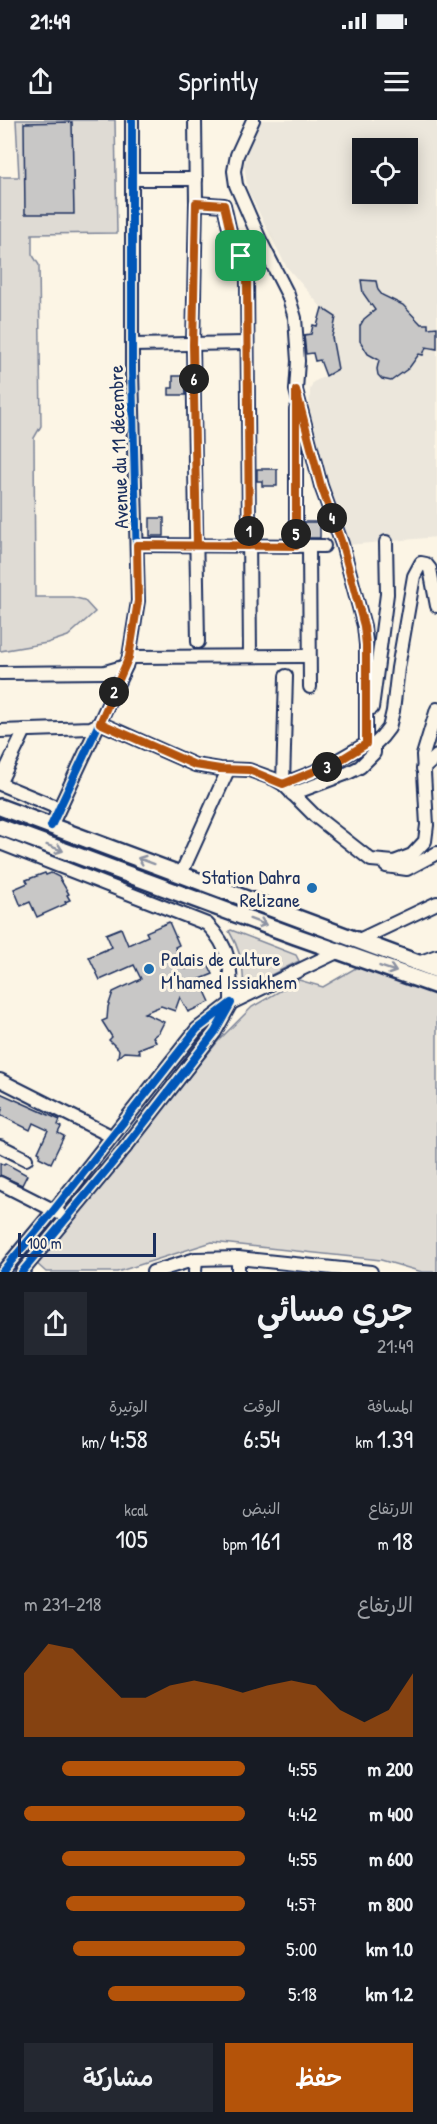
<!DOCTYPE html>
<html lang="ar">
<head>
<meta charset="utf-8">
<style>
	:root { --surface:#171b24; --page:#242831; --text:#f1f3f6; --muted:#9ea1a6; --accent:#b45309 }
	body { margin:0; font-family:"Patrick Hand","Playpen Sans Arabic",sans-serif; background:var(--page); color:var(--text); direction:rtl; height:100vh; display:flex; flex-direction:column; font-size:22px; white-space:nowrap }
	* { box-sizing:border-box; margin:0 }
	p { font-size:20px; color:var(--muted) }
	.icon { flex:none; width:33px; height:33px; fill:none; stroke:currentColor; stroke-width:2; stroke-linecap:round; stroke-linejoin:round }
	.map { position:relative; height:1152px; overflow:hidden; direction:ltr }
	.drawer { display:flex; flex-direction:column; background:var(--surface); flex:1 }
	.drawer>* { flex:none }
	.tools { position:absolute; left:352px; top:18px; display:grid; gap:12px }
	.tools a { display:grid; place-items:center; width:66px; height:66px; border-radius:0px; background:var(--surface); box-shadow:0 3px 15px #0003; font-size:30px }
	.scale { position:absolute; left:18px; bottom:15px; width:138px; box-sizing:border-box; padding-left:6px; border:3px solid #1b2f5e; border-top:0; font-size:16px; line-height:21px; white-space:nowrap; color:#1b2f5e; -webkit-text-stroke:4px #fcf5e5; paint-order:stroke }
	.pin { position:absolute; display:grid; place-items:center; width:51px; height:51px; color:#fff; margin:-26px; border-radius:12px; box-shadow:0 3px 9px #0006 }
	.km { position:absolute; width:30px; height:30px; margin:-15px; border-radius:50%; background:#222; color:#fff; font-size:16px; line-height:30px; text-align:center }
	.round { display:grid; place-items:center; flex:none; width:63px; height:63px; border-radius:0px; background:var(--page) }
	.headline { display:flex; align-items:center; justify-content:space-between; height:102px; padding:0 24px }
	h1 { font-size:33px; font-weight:600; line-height:45px }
	.stats { display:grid; grid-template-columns:repeat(3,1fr); gap:9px; height:102px; padding:6px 24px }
	.stats div { display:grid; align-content:center }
	.stats b { font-size:26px; font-weight:600 }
	.stats small { font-size:16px; font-weight:400 }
	.stats p { font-size:16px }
	.chart { height:168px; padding:12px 24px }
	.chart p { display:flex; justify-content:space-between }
	.chart svg { width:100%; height:108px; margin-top:6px; fill:var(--accent); opacity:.7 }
	.action { display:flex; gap:12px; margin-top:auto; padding:12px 24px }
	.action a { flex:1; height:69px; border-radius:0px; background:var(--accent); color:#fff; font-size:24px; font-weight:600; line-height:69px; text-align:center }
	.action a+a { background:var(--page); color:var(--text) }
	ul { padding:0 24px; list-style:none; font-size:20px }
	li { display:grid; grid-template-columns:96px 72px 1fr; align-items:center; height:45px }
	li i { height:15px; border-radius:8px; background:var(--accent) }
	.status { display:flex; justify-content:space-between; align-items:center; height:42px; padding:0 30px; background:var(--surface); direction:ltr }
	.status svg { height:16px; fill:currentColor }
	header { display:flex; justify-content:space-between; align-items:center; height:78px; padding:0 24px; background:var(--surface); font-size:27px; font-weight:600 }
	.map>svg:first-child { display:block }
	.built { fill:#ece7dc; fill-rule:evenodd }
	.green { fill:#dfdbd4; stroke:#7d8599; stroke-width:1.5 }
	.building { fill:#c8c7c6; stroke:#1b2f5e; stroke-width:1.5 }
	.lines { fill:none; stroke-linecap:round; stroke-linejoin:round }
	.minor-casing { stroke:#1b2f5e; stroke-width:16 }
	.major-casing { stroke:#1b2f5e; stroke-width:20 }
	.minor { stroke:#fcf5e5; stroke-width:12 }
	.major { stroke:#fcf5e5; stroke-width:15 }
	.cycleway-casing { stroke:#fcf5e5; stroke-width:11 }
	.cycleway { stroke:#0057b8; stroke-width:8 }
	.oneway { stroke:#8c92a2 }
	.route-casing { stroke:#fff; stroke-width:12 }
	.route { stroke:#b45309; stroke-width:8 }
	.poi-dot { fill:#1f6fb2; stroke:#fcf5e5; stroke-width:2 }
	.labels { text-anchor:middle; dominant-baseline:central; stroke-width:6; stroke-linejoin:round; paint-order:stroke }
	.street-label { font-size:20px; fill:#1b2f5e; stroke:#fcf5e5 }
	.poi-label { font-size:20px; fill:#1b2f5e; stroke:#fcf5e5; text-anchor:end }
</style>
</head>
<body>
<div class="status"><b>21:49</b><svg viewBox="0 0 49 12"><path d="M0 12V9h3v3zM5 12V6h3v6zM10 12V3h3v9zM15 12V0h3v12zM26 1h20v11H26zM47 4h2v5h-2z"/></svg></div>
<header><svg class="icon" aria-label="menu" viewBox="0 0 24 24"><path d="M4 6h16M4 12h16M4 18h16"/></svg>Sprintly<svg class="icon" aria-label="share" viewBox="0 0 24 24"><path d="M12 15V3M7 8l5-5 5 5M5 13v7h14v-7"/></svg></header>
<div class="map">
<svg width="437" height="1152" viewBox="0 0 437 1152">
	<rect width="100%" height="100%" fill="#fcf5e5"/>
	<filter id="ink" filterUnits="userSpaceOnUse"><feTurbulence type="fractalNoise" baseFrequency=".0167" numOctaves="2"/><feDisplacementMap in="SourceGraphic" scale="12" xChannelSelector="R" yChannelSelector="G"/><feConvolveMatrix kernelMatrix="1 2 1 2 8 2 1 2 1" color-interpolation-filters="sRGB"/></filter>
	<g filter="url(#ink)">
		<path class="built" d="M261,0H437V417L348,425L320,345L309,298L310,270L313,262L326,256L320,240L315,241L313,233L299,236L296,215L311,214L313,205H317L322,188L286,146L248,71L244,45L249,24ZM363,28H408V74H363Z"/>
		<g class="green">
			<polygon points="16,0 115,0 117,113 32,114 32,134 39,145 41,306 34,318 35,477 72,477 84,480 95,492 68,516 47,523 0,531 0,57 19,57"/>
			<path d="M231,810L296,835L299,841L243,869C245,848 240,829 229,811Z"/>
			<polygon points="359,846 437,870 437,1152 422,1152 381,1140 212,1122 117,1152 46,1152 36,1143 219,920 252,887 299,860 323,867"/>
		</g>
		<g class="building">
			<polygon points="72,2 74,94 25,94 24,3"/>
			<polygon points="361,160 376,161 378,170 382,175 403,185 421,204 428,204 428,208 437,207 437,229 426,227 423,235 419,234 409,248 391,261 382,259 378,255 377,249 379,240 368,234 360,221 360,206 364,199 375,190 363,173"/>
			<polygon points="322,188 336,197 332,217 338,249 326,256 320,240 315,241 313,233 306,234 304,215 311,214 313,205 317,206"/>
			<polygon points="173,256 185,256 186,275 169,275 169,268 173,268"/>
			<polygon points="257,349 277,349 277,366 262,366 262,361 257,361"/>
			<rect x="150" y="398" width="14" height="18"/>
			<rect x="304" y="402" width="16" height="16"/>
			<polygon points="45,753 46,755 51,753 59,757 69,774 67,775 70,780 65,782 66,784 37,797 30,782 21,786 14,769 28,763 26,760"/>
			<polygon points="169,802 179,825 175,827 186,849 206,840 213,854 191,863 204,869 210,882 188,892 180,877 175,891 161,886 144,893 164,902 159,912 153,917 156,922 138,929 140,933 124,932 118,937 119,930 109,920 112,917 102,901 107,899 108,887 113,872 141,859 134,845 100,860 89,837 112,827 106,814 121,808 128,825 148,816 146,812"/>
			<polygon points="0,973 60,1000 58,1005 61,1007 58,1013 64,1016 51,1043 39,1037 40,1033 38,1032 48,1010 33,1003 30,1010 0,995 3,987 0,986"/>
			<polygon points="0,1043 4,1045 5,1043 27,1055 22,1065 0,1055"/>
		</g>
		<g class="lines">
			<g class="minor-casing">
				<g id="minor">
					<polyline points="195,0 196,83 193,225 198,522"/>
					<polyline points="253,0 237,35 234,51 236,65 260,120 288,175 295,198 298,241 296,270 321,366 342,424 364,506 366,525 366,624"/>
					<polyline points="132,59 196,59"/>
					<polyline points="196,83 224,85 233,125 241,136 247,159 250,536"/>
					<polyline points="132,225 247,223"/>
					<polyline points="137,425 324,426"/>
					<polyline points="296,426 296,290"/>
					<polyline points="309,426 310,567"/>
					<polyline points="129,537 309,536"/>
					<polyline points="0,553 105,552 126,546"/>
					<polyline points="286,556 283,664 324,648 366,624 374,625 374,633 360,647 348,653 292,674"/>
					<polyline points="372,588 387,474 386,422"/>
					<polyline points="0,611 91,608 100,603 195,645 220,649 249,650 274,659 283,664 315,696 371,740 394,742 412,735 425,721 427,705 423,635 437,589"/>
					<polyline points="374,625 382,617 389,608 393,591 398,548 414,456 421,443 426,444 430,449 437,486"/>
					<polyline points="423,649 437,636"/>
					<polyline points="0,662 25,610"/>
					<polyline points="0,664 58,688"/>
					<polyline points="51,706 126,546 129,537 138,481 132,251 132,0"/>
					<path d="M0,723L207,804C232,829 231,850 231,883L339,831"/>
					<polyline points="386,746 407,749 437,733"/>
					<polyline points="181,754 228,650"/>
					<polyline points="359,820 437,783"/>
					<polyline points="418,843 437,836"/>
					<polyline points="0,960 111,1016"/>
					<polyline points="0,1026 26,1039"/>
					<polyline points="0,1063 59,1093"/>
					<polyline points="2,1152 54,1090 197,909 231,883 215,912 124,1029 22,1152"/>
					<polyline points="153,1152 196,1139 238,1138 371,1152"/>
					<polyline points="195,1152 196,1139"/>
					<polyline points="238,1152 238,1138"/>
				</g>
			</g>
			<g class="major-casing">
				<g id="major">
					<polyline points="0,687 437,850"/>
					<polyline points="0,707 295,816 437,866"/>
				</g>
			</g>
			<use href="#minor" class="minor"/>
			<use href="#major" class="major"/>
			<g class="cycleway-casing">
				<g id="cycleway">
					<polyline points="51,706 126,546 129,537 138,481 132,251 132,0"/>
					<polyline points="2,1152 54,1090 197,909 231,883 215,912 124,1029 22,1152"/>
				</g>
			</g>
			<use href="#cycleway" class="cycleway"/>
		</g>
		<defs><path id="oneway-shaft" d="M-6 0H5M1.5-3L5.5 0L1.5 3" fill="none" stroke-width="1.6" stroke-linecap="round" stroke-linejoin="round" transform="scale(1.5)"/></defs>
		<g class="oneway">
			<use href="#oneway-shaft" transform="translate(55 728) rotate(20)"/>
			<use href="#oneway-shaft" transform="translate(146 741) rotate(-160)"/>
			<use href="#oneway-shaft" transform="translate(258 802) rotate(20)"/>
			<use href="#oneway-shaft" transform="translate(388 849) rotate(19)"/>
		</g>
	</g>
	<g class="lines" filter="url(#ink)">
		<g class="route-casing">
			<polyline id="route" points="241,136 247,159 249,426 137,425 138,481 129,537 100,603 195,645 220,649 249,650 283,664 337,642 366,624 366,525 364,506 342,424 321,366 296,270 296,426 197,425 193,225 196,83 224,85 233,125 241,136"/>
		</g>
		<use href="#route" class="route"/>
	</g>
	<g class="poi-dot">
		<circle cx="312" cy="768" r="6"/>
		<circle cx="149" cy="849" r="6"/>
	</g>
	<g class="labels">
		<g class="street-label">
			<text transform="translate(118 327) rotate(-92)">Avenue du 11 décembre</text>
		</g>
		<g class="poi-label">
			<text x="300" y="756">Station Dahra<tspan x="300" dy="23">Relizane</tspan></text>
			<text x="161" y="838" text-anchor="start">Palais de culture<tspan x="161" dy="23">M'hamed Issiakhem</tspan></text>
		</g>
	</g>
</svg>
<div class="tools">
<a><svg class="icon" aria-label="locate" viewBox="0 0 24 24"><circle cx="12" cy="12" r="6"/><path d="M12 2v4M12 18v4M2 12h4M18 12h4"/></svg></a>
</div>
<div class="scale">100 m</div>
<div class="pin" style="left:241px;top:136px;background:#1e9e55"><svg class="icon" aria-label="arrive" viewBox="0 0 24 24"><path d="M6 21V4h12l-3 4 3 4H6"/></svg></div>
<b class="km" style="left:249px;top:411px">1</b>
<b class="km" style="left:114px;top:572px">2</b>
<b class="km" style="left:327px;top:647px">3</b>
<b class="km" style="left:332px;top:398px">4</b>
<b class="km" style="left:296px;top:414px">5</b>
<b class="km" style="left:194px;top:259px">6</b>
</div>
<section class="drawer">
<div class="headline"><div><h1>جري مسائي</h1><p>21:49</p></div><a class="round"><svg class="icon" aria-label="share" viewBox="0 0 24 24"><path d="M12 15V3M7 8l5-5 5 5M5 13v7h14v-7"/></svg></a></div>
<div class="stats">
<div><p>المسافة</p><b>1.39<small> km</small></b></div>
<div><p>الوقت</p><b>6:54</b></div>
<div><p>الوتيرة</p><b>4:58<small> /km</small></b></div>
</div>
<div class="stats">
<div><p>الارتفاع</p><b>18<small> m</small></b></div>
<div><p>النبض</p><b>161<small> bpm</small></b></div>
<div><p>kcal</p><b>105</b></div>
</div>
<div class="chart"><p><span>الارتفاع</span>218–231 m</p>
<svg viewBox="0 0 160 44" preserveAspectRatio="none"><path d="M0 44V18L10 6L20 8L30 18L40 28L50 28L60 23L70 21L80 23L90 26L100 23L110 21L120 23L130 33L140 38L150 33L160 18V44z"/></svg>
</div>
<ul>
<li><b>200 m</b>4:55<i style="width:83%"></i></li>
<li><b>400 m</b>4:42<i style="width:100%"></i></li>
<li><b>600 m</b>4:55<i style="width:83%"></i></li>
<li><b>800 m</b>4:57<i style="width:81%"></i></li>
<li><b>1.0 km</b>5:00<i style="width:78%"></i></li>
<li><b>1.2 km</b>5:18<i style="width:62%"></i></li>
</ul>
<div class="action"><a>حفظ</a><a>مشاركة</a></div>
</section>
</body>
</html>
